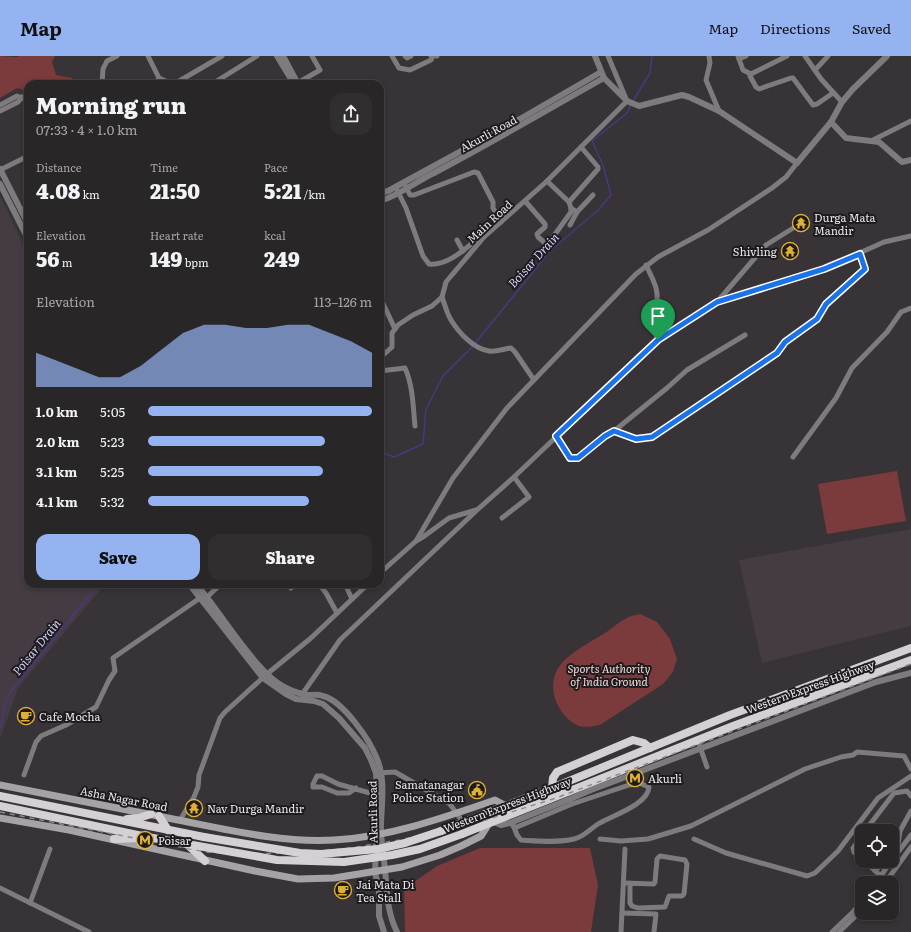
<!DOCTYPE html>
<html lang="en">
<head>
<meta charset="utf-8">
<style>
	:root { --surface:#292628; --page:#312e30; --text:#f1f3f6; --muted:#a5a5a8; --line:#454345; --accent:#95b2f1 }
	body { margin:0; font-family:Literata,serif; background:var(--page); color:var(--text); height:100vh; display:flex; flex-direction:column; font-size:15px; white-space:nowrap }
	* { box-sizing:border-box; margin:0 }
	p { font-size:13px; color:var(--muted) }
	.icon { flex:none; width:22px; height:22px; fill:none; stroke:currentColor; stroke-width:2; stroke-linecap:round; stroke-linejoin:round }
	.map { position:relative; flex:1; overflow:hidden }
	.sheet { position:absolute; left:24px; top:24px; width:360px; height:508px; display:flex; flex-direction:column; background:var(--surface); border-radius:12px; box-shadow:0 2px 6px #0003,0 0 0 1px var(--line) }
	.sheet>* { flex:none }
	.controls { position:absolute; left:855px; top:768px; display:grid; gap:8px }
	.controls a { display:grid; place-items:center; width:44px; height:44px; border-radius:8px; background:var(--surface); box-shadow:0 2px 6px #0003,0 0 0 1px var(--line); font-size:20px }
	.pin { position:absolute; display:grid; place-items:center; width:34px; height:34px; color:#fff; margin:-41px -17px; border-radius:50% 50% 50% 0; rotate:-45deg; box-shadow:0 0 4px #0007 }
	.pin .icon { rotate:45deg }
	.round { display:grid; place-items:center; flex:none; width:42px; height:42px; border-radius:12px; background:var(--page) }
	.headline { display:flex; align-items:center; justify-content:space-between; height:68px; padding:0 12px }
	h1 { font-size:22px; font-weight:800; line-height:30px }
	.metrics { display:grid; grid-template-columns:repeat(3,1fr); gap:6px; height:68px; padding:4px 12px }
	.metrics div { display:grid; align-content:center }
	.metrics b { font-size:20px; font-weight:800 }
	.metrics small { font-size:11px; font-weight:400 }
	.metrics p { font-size:11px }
	.chart { height:112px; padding:8px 12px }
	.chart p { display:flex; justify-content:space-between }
	.chart svg { width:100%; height:72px; margin-top:4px; fill:var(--accent); opacity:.7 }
	.action { display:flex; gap:8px; margin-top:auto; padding:8px 12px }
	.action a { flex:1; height:46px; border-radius:12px; background:var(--accent); color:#111; font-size:16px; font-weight:800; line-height:46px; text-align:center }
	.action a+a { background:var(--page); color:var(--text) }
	ul { padding:0 12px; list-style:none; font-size:13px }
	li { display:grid; grid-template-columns:64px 48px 1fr; align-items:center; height:30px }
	li i { height:10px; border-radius:5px; background:var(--accent) }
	header { display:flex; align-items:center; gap:24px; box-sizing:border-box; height:56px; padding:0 20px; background:var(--accent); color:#111 }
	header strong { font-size:19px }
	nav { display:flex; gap:22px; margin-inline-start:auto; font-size:14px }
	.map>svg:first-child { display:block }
	.built { fill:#453b43 }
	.green { fill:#7b3a3c }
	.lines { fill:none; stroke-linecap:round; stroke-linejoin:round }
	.stream { stroke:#493880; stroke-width:1.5 }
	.minor { stroke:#7d7b7e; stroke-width:5 }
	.tertiary { stroke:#7d7b7e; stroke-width:6 }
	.secondary { stroke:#a6a3a7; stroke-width:7 }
	.trunk { stroke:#d4d0d6; stroke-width:8 }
	.rail { stroke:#8d8a8c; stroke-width:1.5; stroke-dasharray:5 5; stroke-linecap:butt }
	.trunk-bridge { stroke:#d4d0d6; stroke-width:8 }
	.route-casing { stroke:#fff; stroke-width:8 }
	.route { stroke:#1a73e8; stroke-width:5 }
	.labels { text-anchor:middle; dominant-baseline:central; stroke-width:4; stroke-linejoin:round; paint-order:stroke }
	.street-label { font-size:11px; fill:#eae7e9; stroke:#1d1b1d }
	.poi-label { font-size:11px; fill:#eae7e9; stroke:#1d1b1d; text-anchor:start }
	.park-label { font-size:11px; font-style:italic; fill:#f1d7d6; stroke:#1d1b1d }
	.water-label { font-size:12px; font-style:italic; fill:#d4cff9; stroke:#1d1b1d }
</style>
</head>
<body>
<header>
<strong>Map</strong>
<nav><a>Map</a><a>Directions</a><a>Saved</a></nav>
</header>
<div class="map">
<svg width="911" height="876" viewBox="0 0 911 876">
	<rect width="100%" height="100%" fill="#373336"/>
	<g class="built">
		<polygon points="0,140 28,198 28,528 105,528 18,632 0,683"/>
		<polygon points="911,473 911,570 762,607 739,504"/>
	</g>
	<g class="green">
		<polygon points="0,0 17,1 19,0 55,0 52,6 56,19 72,22 78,28 28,28 28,35 17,32 0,42"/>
		<polygon points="897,415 906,465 827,478 818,428"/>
		<path d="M640,558L657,566L670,583L677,603L673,616L663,628L600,669C594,670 586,672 579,670C560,662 547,636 556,616C563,599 593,585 608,575C615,570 623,563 631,560C634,559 637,559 640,558Z"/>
		<polygon points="480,792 590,792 598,829 591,876 405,876 404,833 437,810"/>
	</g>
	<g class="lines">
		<g class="stream">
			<polyline points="633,45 650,17 652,0"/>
			<polyline points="380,395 394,401 423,388 426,353 443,320 472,291 550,195 597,155 611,139 603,109 592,85 627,57 631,48"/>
			<polyline points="0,672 7,640 99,528"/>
		</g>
		<g class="minor">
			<polyline points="148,0 159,22 155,28"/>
			<polyline points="392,0 399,12 410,14 431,4 432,2 431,0"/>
			<polyline points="405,0 407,2 411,0"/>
			<polyline points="436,0 437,0"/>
			<polyline points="709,0 710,7 706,24 719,55"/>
			<polyline points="738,0 743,14 751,18"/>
			<polyline points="787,0 751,18 750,20 756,31 759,33 791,22 793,22 813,49 817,48 833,37"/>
			<polyline points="805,0 821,23 842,46"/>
			<polyline points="739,3 746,0"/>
			<polyline points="815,14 828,0"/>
			<polyline points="159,22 172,28"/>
			<polyline points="102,28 103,13 107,5 117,0"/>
			<polyline points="174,28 222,0"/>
			<polyline points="212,28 257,0"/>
			<polyline points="296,28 320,14 312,0"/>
			<polyline points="0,49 17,40 28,44"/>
			<polyline points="0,55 18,46 22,41"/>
			<polyline points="871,85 911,65"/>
			<polyline points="0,114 28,100"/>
			<polyline points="547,125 569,146"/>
			<polyline points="405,129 410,139 414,139 474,116 478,117 493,146 493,152 501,166"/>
			<path d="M397,134L406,152L423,200L429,208C446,210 463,195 475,185"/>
			<polyline points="525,145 545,168 545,171 537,178 538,181 545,187 548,188 571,156 571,152 569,146 598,113 598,111 581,91"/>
			<polyline points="571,152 577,156 593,139"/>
			<polyline points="570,169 577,156"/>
			<polyline points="457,184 463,195"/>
			<path d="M646,209C650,218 657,229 657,238C659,258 649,264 658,284"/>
			<polyline points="380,231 381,236 380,239"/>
			<polyline points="380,241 395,273"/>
			<path d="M442,241C445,249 447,258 451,264C459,277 474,293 489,295C497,296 503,293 511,292L515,296L534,324"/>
			<polyline points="717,246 766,189 798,169"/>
			<polyline points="380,302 392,291 392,277 398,269 413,259 432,250 442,241 446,226 484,181 546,126 627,45 608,0"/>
			<path d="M380,315L405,312C413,330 413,350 415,370"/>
			<polyline points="614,375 667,332 687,314 745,279"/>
			<polyline points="556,380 570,402 578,402 605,380 614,375 636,383 652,381 777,297 785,286 817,263 826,248 865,213 860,198"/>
			<polyline points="793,401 836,342 852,312 887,276 901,256 911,252"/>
			<polyline points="502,462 529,441 514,421"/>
			<polyline points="416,485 423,481 449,462 476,454"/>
			<polyline points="380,517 416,485 453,422 507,352 636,218 658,201 708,174 772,132 786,121 797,107"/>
			<polyline points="319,528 326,537 337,557"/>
			<polyline points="345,528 352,543"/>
			<polyline points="291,532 297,528"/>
			<polyline points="207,541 221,528"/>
			<polyline points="303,637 340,584 477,454 514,421 658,284 717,246 824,213 884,186 911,180"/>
			<polyline points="698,685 707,711"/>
			<polyline points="378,717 395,716 449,747 463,766"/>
			<polyline points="24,719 36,686 41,680 66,669 96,651 109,624 115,615 113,602 200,542"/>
			<polyline points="356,732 349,737 337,737 322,731 313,731 313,728 317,720 322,720 338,728 377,739"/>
			<polyline points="180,764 194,741 198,731 199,719 220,662 225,656 267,618 311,582 368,528"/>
			<polyline points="512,768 514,771 517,771 572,748 571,747"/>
			<path d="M514,771L517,779L521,784C538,785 558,787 574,783C584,781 590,773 598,768C611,760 648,749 649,731L639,727L629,729L572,748"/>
			<polyline points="865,775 894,737 907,735 911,740"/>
			<polyline points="862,780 853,792 854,796 862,803"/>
			<polyline points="600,783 621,785 648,783 691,770 805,713 841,701 853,699 857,696 904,700 911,713"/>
			<polyline points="694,783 726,797 807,820 815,817 838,795 878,742 911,720"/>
			<polyline points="892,795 898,788 900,775 911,755"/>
			<polyline points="892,804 911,779"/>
			<polyline points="864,805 881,820"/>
			<polyline points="875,815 884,805"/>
			<polyline points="624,827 654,828 655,826 657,803 660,800 685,804 687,808 684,838 682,840 669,840 665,851 638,852 632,850 630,847 630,827"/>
			<polyline points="876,827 891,805"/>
			<polyline points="885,827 911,791"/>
			<polyline points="0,832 89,876"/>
			<polyline points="30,847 50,793"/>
			<polyline points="622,857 656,858 654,876"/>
			<polyline points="621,876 625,793"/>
			<polyline points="832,876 853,856 862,845"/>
			<polyline points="839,876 862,854"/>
		</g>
		<g class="tertiary">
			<polyline points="277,0 294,28"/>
			<polyline points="283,0 298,28"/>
			<polyline points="595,0 604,22 627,45 639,50 682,39 689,41 719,55 797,107 831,66 842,46 853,33 887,0"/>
			<polyline points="831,66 846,82 879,86 902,106 911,104"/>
			<polyline points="0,113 28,168"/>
			<polyline points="0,128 28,183"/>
			<polyline points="380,137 388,135 520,63 601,16"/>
			<path d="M380,145C400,139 415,126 434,117C491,87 547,54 604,22"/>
			<polyline points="189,528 263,622 286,638 296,643 314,645 323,648 339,662 365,692 371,704 376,717 378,746 375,816 379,834 379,860 384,876"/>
			<path d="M196,528C221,557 240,592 268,619C278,629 293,637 308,639C313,639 318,638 323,640C343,645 370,684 377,703C387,727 380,753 381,778C382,790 384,802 385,814C387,836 387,856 397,876"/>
			<polyline points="494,766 501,769 510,767 570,743 591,734 876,626 911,617"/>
		</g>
		<g class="secondary">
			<path d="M0,729C59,741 119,752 178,764C229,774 282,787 334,784C389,781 443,762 495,744L506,750"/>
			<polyline points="0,762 69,774 255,815 298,823 334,822 402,811 440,799 461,790 481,780 488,769"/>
		</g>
		<g class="trunk">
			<polyline points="552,732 553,722 557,716 633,684 644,687 650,692"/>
			<polyline points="0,740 204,781"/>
			<polyline points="0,750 147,781 187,788 205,805"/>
			<polyline points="159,760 168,774"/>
			<polyline points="127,763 139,762 151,758"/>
			<polyline points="441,775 552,732 730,659 911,592"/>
			<polyline points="462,778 733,670 911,604"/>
			<polyline points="114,783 141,782"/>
		</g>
		<polyline class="rail" points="0,756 206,796 254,798 308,796 351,792 400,784 489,763 556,742 911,608"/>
		<g class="trunk-bridge">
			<polyline points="204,781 300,797 321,798 378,793 405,787 441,775"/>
			<polyline points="187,788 277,804 344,806 392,799 420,793 462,778"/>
		</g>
	</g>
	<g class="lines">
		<g class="route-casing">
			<polygon id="route" points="860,198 865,213 826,248 817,263 785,286 777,297 652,381 636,383 614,375 605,380 578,402 570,402 556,380 658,284 717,246 824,213"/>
		</g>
		<use href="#route" class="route"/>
	</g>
	<defs>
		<g id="temple-ring" transform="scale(0.9)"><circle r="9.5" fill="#1d1b1d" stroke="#e0b034" stroke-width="1.5"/><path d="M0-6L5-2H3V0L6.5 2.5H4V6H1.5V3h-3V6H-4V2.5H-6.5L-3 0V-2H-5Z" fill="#e0b034"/></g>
		<g id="cafe-ring" transform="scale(0.9)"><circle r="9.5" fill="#1d1b1d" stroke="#e0b034" stroke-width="1.5"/><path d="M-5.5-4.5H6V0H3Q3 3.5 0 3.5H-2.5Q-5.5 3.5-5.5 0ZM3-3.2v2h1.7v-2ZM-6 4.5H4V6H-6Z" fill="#e0b034"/></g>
		<g id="metro-ring" transform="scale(0.9)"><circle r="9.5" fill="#1d1b1d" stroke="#e0b034" stroke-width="1.5"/><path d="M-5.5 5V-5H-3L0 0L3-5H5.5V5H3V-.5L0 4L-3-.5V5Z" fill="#e0b034"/></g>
		<g id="civic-ring" transform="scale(0.9)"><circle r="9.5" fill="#1d1b1d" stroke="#e0b034" stroke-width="1.5"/><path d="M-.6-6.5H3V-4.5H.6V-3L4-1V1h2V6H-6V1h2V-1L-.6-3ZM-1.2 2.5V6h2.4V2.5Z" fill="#e0b034"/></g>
	</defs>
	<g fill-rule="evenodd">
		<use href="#temple-ring" x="801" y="167"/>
		<use href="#temple-ring" x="790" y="195"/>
		<use href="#cafe-ring" x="26" y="660"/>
		<use href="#metro-ring" x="635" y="722"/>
		<use href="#civic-ring" x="477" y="734"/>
		<use href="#temple-ring" x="194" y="752"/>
		<use href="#metro-ring" x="145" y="784"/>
		<use href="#cafe-ring" x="343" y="834"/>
	</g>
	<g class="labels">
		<g class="street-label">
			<text transform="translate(488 77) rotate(-29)">Akurli Road</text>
			<text transform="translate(489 165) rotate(-43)">Main Road</text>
			<text transform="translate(810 630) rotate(-20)">Western Express Highway</text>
			<text transform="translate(124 742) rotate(11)">Asha Nagar Road</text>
			<text transform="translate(507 748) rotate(-21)">Western Express Highway</text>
			<text transform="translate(372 756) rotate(-91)">Akurli Road</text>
		</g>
		<g class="poi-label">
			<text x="814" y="161">Durga Mata<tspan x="814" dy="13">Mandir</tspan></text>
			<text x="777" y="195" text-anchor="end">Shivling</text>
			<text x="39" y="660">Cafe Mocha</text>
			<text x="648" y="722">Akurli</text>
			<text x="464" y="728" text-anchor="end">Samatanagar<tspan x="464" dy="13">Police Station</tspan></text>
			<text x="207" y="752">Nav Durga Mandir</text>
			<text x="158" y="784">Poisar</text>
			<text x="356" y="828">Jai Mata Di<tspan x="356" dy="13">Tea Stall</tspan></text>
		</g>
		<g class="park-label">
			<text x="609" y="612">Sports Authority<tspan x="609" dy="13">of India Ground</tspan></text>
		</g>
		<g class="water-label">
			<text transform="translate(533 204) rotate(-48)">Boisar Drain</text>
			<text transform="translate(36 591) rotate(-51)">Poisar Drain</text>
		</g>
	</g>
</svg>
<div class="controls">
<a><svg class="icon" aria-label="locate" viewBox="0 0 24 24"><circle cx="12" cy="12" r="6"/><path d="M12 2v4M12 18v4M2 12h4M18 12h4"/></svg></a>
<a><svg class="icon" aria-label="layers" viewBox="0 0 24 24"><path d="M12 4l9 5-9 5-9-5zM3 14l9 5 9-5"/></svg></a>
</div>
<div class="pin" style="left:658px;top:284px;background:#1e9e55"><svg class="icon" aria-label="arrive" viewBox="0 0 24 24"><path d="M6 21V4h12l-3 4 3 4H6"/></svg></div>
<section class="sheet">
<div class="headline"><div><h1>Morning run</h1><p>07:33 · 4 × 1.0 km</p></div><a class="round"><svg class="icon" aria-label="share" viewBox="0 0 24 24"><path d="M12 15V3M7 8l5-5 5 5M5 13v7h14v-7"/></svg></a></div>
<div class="metrics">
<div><p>Distance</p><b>4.08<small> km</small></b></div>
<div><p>Time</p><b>21:50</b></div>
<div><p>Pace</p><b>5:21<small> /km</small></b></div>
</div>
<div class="metrics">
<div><p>Elevation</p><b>56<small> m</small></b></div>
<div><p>Heart rate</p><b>149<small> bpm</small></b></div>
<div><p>kcal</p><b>249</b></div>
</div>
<div class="chart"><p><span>Elevation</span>113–126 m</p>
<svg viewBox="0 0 160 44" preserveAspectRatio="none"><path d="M0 44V23L10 28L20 33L30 38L40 38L50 31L60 21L70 11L80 6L90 6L100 8L110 8L120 6L130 6L140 11L150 16L160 23V44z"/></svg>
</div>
<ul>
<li><b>1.0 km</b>5:05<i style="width:100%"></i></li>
<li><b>2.0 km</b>5:23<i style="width:79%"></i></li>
<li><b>3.1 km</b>5:25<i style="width:78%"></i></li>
<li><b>4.1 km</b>5:32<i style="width:72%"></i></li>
</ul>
<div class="action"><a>Save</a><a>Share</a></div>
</section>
</div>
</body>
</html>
